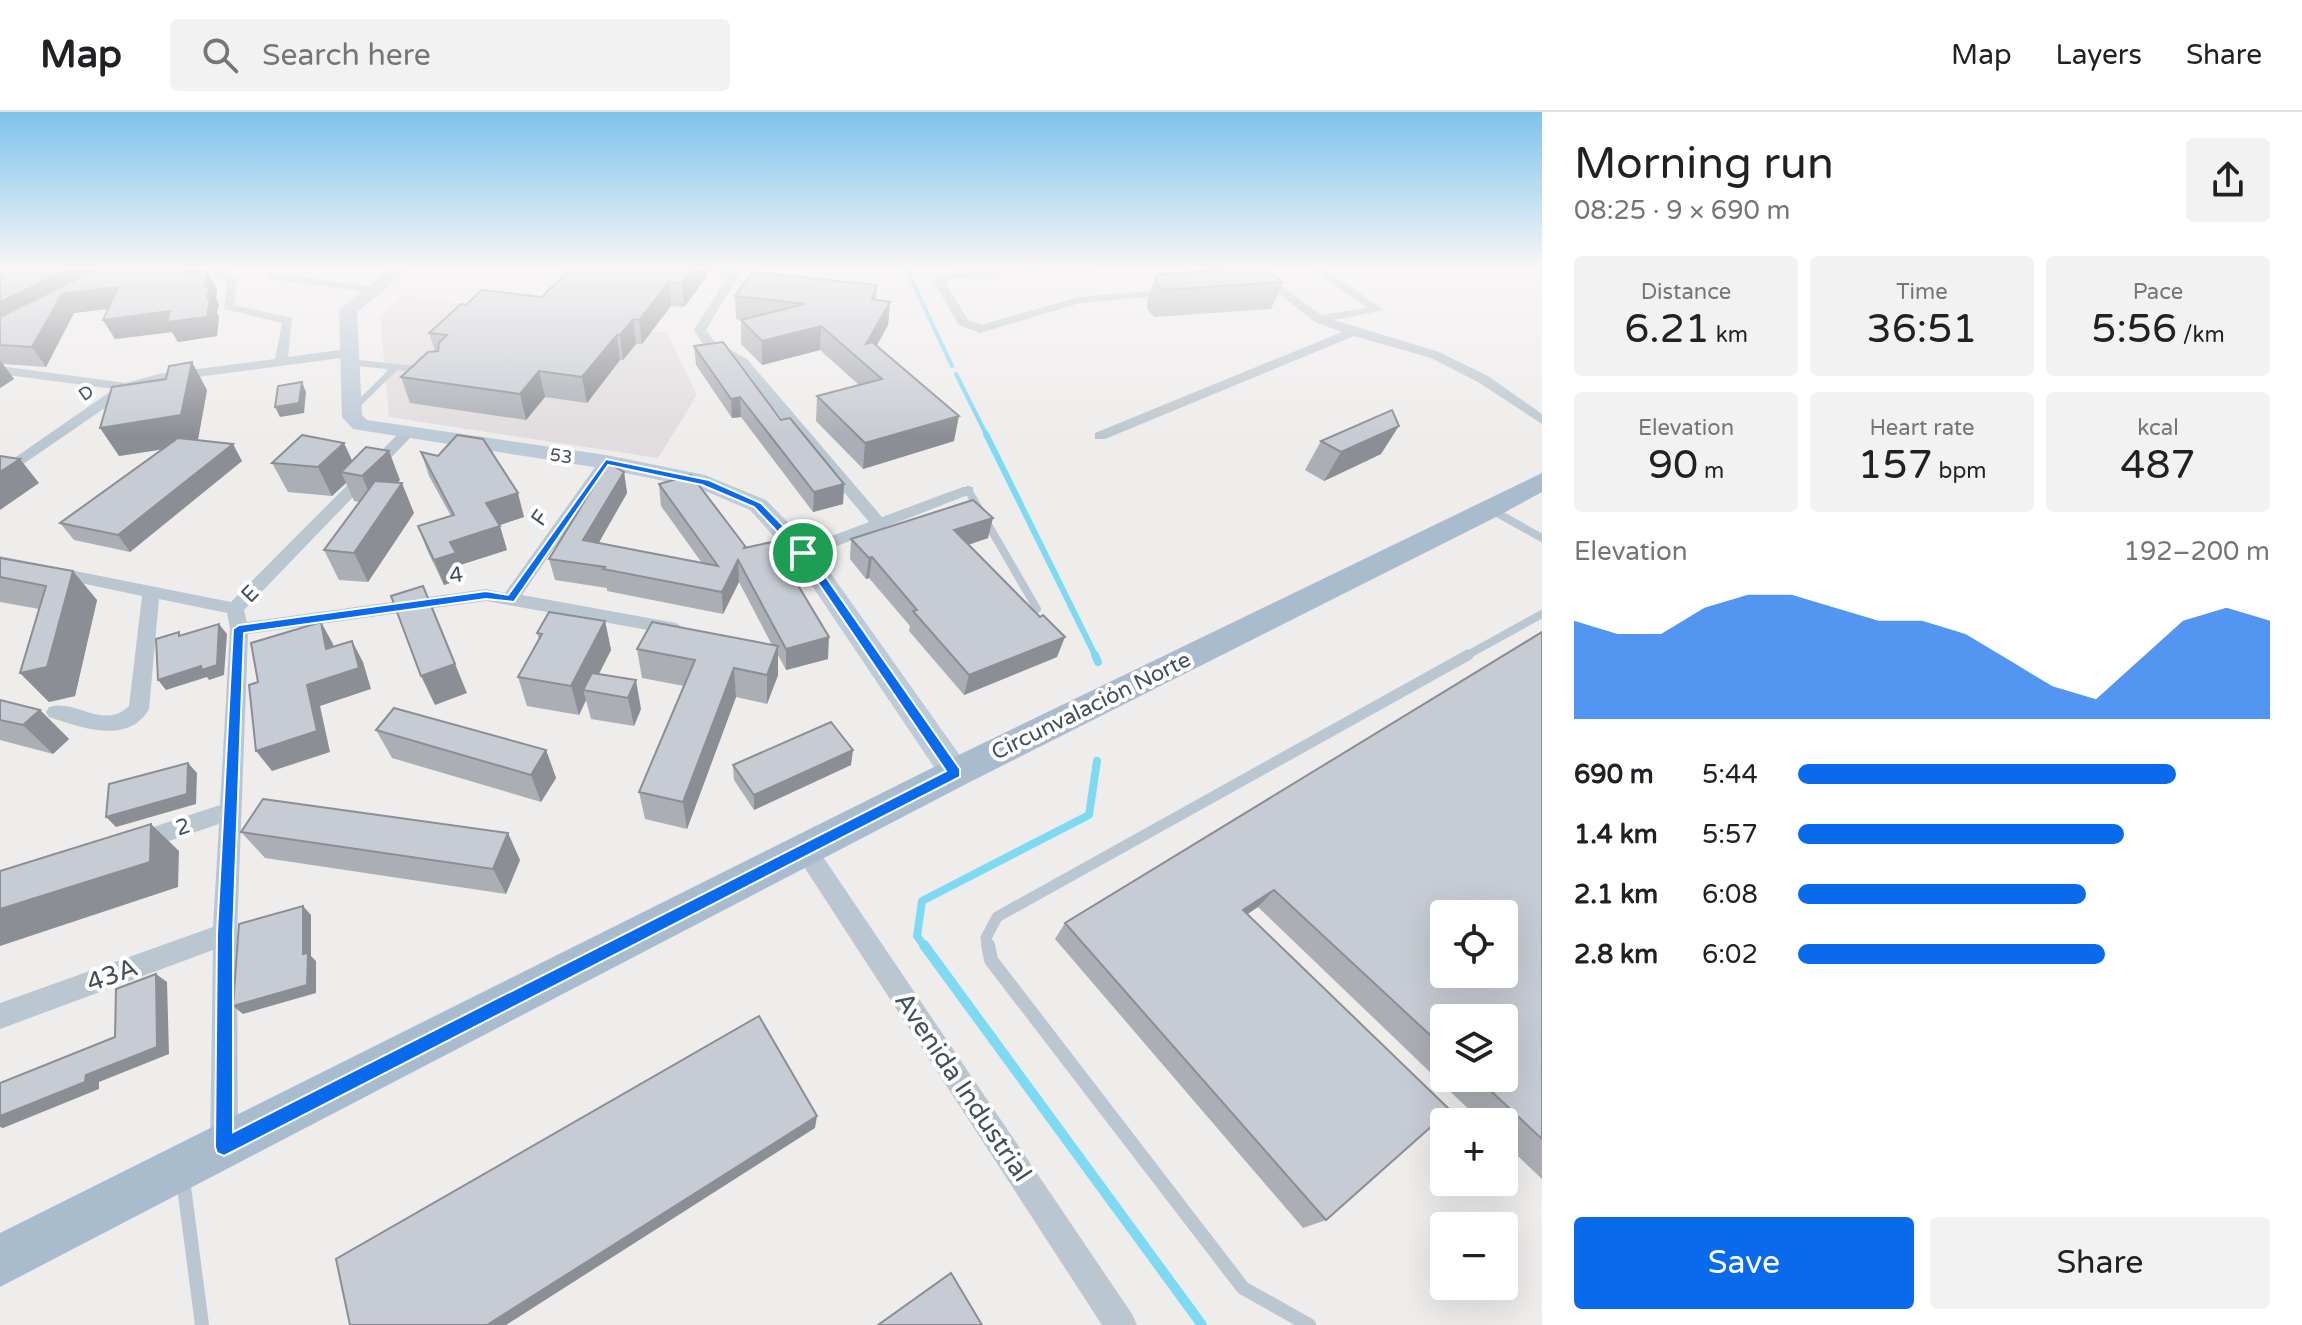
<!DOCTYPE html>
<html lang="en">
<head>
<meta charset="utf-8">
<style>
	:root { --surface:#fff; --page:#f2f2f2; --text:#202124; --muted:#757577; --line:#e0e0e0; --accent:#096bec }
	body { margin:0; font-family:"Varela Round",sans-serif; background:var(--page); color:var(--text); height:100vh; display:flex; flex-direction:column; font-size:30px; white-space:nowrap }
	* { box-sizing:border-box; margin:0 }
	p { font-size:26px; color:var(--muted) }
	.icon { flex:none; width:44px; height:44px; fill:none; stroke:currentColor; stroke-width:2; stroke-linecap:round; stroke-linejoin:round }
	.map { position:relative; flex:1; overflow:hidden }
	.panel { display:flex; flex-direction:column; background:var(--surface); width:760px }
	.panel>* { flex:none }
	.buttons { position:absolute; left:1430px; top:788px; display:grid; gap:16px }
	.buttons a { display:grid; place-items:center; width:88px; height:88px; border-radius:8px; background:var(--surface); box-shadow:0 8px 32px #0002; font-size:40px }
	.pin { position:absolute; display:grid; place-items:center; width:68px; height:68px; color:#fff; margin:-34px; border:4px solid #fff; border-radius:50%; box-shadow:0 2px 8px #0007 }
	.round { display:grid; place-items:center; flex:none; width:84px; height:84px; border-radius:8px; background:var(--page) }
	.headline { display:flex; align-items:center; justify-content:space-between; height:136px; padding:0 32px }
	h1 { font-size:44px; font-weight:600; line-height:60px }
	.stats { display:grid; grid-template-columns:repeat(3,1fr); gap:12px; height:136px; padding:8px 32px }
	.stats div { display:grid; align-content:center; border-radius:8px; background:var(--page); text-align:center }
	.stats b { font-size:40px; font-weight:600 }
	.stats small { font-size:22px; font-weight:400 }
	.stats p { font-size:22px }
	.chart { height:224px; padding:16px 32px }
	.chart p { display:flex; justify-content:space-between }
	.chart svg { width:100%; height:144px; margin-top:8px; fill:var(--accent); opacity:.7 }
	.cta { display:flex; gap:16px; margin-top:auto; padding:16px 32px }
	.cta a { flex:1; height:92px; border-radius:8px; background:var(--accent); color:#fff; font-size:32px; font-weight:600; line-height:92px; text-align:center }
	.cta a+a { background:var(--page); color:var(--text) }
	ul { padding:0 32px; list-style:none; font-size:26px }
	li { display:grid; grid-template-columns:128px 96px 1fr; align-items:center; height:60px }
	li i { height:20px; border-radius:10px; background:var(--accent) }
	header { display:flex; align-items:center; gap:48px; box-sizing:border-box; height:112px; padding:0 40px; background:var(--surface); border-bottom:2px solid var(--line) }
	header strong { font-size:38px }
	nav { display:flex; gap:44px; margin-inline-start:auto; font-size:28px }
	.search { width:560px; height:72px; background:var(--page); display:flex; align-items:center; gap:20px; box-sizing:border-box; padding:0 28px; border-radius:8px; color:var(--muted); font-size:30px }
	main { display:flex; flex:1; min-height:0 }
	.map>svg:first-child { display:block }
	.education { fill:#e1ddde }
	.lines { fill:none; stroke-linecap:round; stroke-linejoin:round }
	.stream-far3 { stroke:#7edaf3; stroke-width:4 }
	.stream-far2 { stroke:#7edaf3; stroke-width:6 }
	.stream-far1 { stroke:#7edaf3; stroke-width:8 }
	.stream { stroke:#7edaf3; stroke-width:10 }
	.lane-far3 { stroke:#bbc7d0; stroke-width:6 }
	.lane-far2 { stroke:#bbc7d0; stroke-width:8 }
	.lane-far1 { stroke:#bbc7d0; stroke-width:11 }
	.lane { stroke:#bbc7d0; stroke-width:14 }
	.street { fill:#bbc7d0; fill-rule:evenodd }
	.secondary { fill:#bdcad8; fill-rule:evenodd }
	.primary { fill:#a9bcce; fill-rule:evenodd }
	.wall { fill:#abafb5; fill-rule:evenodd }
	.shaded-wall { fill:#8b8e94 }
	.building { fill:#c7cbd3; stroke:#8b8e94; stroke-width:2; fill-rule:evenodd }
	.route { fill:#096bec; stroke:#fff; stroke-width:2; fill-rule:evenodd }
	.labels { text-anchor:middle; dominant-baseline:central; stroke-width:8; stroke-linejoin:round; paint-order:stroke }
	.far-street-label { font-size:18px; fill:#43505b; stroke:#fff }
	.street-label { font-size:22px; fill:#43505b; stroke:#fff }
	.near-street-label { font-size:26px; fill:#43505b; stroke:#fff }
</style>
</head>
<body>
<header>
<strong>Map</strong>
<div class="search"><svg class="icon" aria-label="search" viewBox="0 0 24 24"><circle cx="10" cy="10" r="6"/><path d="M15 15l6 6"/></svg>Search here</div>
<nav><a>Map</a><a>Layers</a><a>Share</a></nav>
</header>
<main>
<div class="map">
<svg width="1542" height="1213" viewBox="0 0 1542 1213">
	<rect width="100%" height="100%" fill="#efecec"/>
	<polygon class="education" points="404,183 667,221 697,283 658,346 389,305 380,204"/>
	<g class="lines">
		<g class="stream-far3">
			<polyline points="905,154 952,254"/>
			<polyline points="956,262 987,324"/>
		</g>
		<polyline class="stream-far2" points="986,322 1096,545"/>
		<g class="stream-far1">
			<polyline points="1095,543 1098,550"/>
			<polyline points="925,835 917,824 922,789 1089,703 1097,649"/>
		</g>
		<polyline class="stream" points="924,833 1202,1213"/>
		<g class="lane-far3">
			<polyline points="272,164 374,178"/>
			<polyline points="349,250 424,258"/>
			<polyline points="352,298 396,255"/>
		</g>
		<g class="lane-far2">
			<polyline points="968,378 1037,497"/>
			<polyline points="1490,397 1542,426"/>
			<polyline points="1464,545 1542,502"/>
		</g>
		<polyline class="lane-far1" points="988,835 986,826 997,805 1468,543"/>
		<g class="lane">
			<polyline points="988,833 991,848 1243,1176 1309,1213"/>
			<polyline points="183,1067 202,1213"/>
		</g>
		<g class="street">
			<polygon points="203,154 216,154 237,168 234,193 292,206 288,245 348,237 354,241 348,245 160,270 131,278 0,368 0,356 114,277 0,262 0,254 126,271 159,262 275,247 282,211 224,197 227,171"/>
			<polygon points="671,154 732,156 744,154 706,218 714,229 747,247 882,405 963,375 973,375 973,381 809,445 797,445 795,441 797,437 869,410 737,253 705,235 694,218 728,163"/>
			<polygon points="1040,154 1098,154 1093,157 954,166 945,170 968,208 981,213 1079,185 1174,177 1180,180 1174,183 1080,191 980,221 959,213 933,169 952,160"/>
			<polygon points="1243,154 1255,154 1321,203 1367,196 1308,154 1320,154 1384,198 1334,208 1439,240 1488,264 1542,302 1542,312 1478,270 1431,246 1354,224 1105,327 1095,327 1095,321 1342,220 1315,210"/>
			<path d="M406,318L411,319V325L244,498L247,510L486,477L505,481L601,347L606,346L613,350L522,483L676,511L685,517L676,523L486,489L248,522L237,822L238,1035L234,1045L224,1049L214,1045L210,1035L213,838L0,917V891L213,815L219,712L137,740L129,737L126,730L129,723L220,693L230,517L227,501L159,487L149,597C128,634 80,615 49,605L46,600L49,595C76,586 103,619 129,594L142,484L0,454V444L231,490L401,319Z"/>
			<polygon points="805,727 813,730 1132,1202 1137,1213 1102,1213 797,744 794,737 797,730"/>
		</g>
		<polygon class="secondary" points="395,154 413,154 357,200 362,303 367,308 606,343 705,363 766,388 812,435 966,652 971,661 966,670 955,674 944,670 794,447 750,398 698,376 606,357 353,317 342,305 339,198"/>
		<polygon class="primary" points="1542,361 1542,380 1500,403 968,671 0,1175 0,1121 942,651"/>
	</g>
	<g class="wall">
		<polygon points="0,154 93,154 95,158 199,157 198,160 208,159 217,178 216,186 219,193 217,201 219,205 217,224 178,230 172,220 115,227 103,208 108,197 74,201 46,255 3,252 14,267 0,276"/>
		<polygon points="573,154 707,154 708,163 684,195 671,194 642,232 636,232 623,248 620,248 587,291 545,285 526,308 410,291 401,265 435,239 429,221 466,193 542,185"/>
		<polygon points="1199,154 1245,154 1244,156 1283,170 1271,197 1154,205 1147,197 1147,189 1156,163 1197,159"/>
		<polygon points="877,173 876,188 890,190 888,213 876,234 954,329 863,357 816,309 817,284 859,273 820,238 762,253 741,232 741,208 736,207 735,184"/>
		<polygon points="694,234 781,308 844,372 843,392 813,400 741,305 732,306 696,253"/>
		<polygon points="207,278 198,328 242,349 130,440 74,428 60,411 163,337 119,344"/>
		<polygon points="1321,329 1381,342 1324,369 1305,358"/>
		<polygon points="421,340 524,405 499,413 507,438 460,453 465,466 444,473 427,438 418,414 451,404 429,364"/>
		<polygon points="352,348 400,368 397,371 414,401 368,470 339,468 324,438 359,390 354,389 346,371 332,384 288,380 272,351"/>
		<polygon points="624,360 627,381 598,431 702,451 661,394 659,372 745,434 745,436 828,547 786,558 778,543 778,563 767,592 736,585 687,717 645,707 639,680 684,574 642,566 637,537 772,533 739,470 723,502 607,479 607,476 555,468 549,447"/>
		<polygon points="988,426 968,433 1057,545 964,583 909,519 910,514 869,466 866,467 850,447 851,427"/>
		<polygon points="0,446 97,488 75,584 49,590 20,561 39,497 0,490"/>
		<polygon points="605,509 611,538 599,562 641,597 634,614 591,607 586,588 579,603 527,594 518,565 539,528 537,521"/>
		<path d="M1542,520V1067L1504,1031V1010H1482L1258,795L1247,802L1326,1108L1303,1116L1055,827L1065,811ZM1444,906L1504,966H1444Z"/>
		<polygon points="0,588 40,598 69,627 53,642 0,628"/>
		<polygon points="376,618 546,638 556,666 541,690 392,646"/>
		<polygon points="733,653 851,653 754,698 734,668"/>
		<polygon points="241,720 520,748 506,782 265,746"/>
	</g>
	<g class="shaded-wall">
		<polygon points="73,154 93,154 99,165 118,175 129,194 74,201 46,255 32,235 0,217 0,190"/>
		<polygon points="186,154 197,154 199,157 194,181 185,162"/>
		<polygon points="695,154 707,154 708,163 684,195 682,171"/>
		<polygon points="208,159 217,178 216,186 219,193 217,201 219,205 217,224 178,230 172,220 115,227 103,208 205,174"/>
		<polygon points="669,170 671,194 642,232 639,208"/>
		<polygon points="890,190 888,213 866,253 866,232"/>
		<polygon points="633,207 636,232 623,248 620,223"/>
		<polygon points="821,214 820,238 762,253 762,229"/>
		<polygon points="617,223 620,248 587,291 582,265"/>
		<polygon points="0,248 14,267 0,276"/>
		<polygon points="192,250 207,278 197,332 119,344 100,316"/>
		<polygon points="539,259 545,285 526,308 520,282"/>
		<polygon points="302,270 306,280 304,301 280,305 275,295"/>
		<polygon points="740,285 741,305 732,306 731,287"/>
		<polygon points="959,304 954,329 863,357 865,331"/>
		<polygon points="1399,314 1381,342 1324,369 1341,340"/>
		<polygon points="344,331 357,359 341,360 346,371 332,384 318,355"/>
		<polygon points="233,332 242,349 130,440 118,423"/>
		<polygon points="389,339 400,368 374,393 362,364"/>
		<polygon points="20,347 39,371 0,398 0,360"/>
		<polygon points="624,360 627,381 588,450 583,428"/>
		<polygon points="402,371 414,401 368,470 354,441"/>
		<polygon points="844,372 843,392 813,400 814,380"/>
		<polygon points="518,381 524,405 494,415 486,391"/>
		<polygon points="993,406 988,426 950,439 954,418"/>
		<polygon points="500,414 507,438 460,453 465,466 444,473 434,448 450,430"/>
		<polygon points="872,445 869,466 866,467 869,446"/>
		<polygon points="738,448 739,470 723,502 722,480"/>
		<polygon points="73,459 97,488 75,584 49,590 20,561"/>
		<polygon points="435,503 467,581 435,593 421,564"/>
		<polygon points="605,509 611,538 590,579 583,578 586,588 579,603 571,574"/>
		<polygon points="321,510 333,532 339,558 326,537"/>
		<polygon points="219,512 227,522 224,563 209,568 207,565 166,578 158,568 201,554"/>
		<polygon points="829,525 828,547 786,558 786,537"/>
		<polygon points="1065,525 1057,545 964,583 969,563"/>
		<polygon points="352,529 363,550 371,577 320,594 330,640 272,659 256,639 307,573"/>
		<polygon points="778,534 778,563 767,592 767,563"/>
		<polygon points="734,556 736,585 687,717 683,690"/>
		<polygon points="636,568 641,597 634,614 628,586"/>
		<polygon points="40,598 69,627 53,642 23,613"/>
		<polygon points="546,638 556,666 541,690 531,663"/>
		<polygon points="853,638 851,653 754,698 754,683"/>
		<polygon points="188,651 197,661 196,692 116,715 106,705"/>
		<polygon points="151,712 179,739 178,775 0,834 0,797"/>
		<polygon points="508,721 520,748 506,782 493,757"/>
		<polygon points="1274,778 1258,795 1227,816 1243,798"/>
		<polygon points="303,794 311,803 311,844 316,849 316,881 243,902 233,894 303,842"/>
		<polygon points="156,862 167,870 169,942 99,970 99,977 3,1016 0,1015 0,1004 86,963 157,935"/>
		<polygon points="817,1004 815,1016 506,1213 487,1213"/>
	</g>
	<g class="building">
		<polygon points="0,154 73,154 0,190"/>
		<polygon points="103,154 186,154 185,162 208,159 205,174 210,174 207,186 210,186 207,205 167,210 170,199 103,208 118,175 62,182 32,235 0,233 0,205"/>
		<polygon points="573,154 695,154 682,171 669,170 639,208 633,207 620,223 617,223 582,265 539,259 520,282 401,265 428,240 438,239 439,231 447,223 429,221 461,192 466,193 482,178 542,185"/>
		<polygon points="1263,155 1283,170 1163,178 1156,171 1156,163"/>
		<polygon points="752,160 877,173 872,187 890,190 866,232 872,230 959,304 865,331 817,284 882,267 821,214 762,229 741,208 805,192 735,184"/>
		<polygon points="723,230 781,308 790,306 844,372 814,380 740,285 731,287 694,234"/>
		<polygon points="192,250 181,303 100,316 112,275 166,267 169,254"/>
		<polygon points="302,270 299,291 275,295 278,274"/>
		<polygon points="1392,298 1399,314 1341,340 1321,329"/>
		<polygon points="302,323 344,331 318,355 272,351"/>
		<polygon points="457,323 483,327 518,381 486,391 500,414 450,430 456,441 434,448 418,414 454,403 421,340 438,344"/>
		<polygon points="178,326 233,332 118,423 60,411"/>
		<polygon points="366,335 389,339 362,364 341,360"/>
		<polygon points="0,344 20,347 0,360"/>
		<polygon points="608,351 624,360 583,428 718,454 659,372 691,363 745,434 744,436 772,430 829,525 786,537 738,448 722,480 603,457 605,455 549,447"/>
		<polygon points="375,369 402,371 354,441 324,438"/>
		<polygon points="973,388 993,406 954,418 1040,505 1043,503 1065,525 969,563 913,499 917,498 872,445 869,446 851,427"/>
		<polygon points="0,446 73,459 47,555 20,561 46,474 0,465"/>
		<polygon points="423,474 455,552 421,564 391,484"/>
		<polygon points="549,500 605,509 571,574 518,565 542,522 537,521"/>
		<polygon points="321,510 326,537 352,529 359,556 307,573 317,619 256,639 249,573 258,570 251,531"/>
		<polygon points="652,510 778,534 767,563 734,556 683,690 639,680 695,548 637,537"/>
		<polygon points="219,512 217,553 202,558 201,554 158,568 156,527 179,520 179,524"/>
		<path d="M1542,520V1027L1477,966H1504V906H1444V936L1274,778L1243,798L1450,998L1326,1108L1065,811ZM1444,802H1504V862H1444Z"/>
		<polygon points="592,561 636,568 628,586 583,578"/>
		<polygon points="0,588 40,598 23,613 0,608"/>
		<polygon points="394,596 546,638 531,663 376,618"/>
		<polygon points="831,610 853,638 754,683 733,653"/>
		<polygon points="188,651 187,682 106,705 109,672"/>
		<polygon points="263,687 508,721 493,757 241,720"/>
		<polygon points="151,712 150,750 0,797 0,759"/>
		<polygon points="303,794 303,842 308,841 307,873 233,894 239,812"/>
		<polygon points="156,862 157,935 86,963 85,970 0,1004 0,971 115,925 116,877"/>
		<polygon points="759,904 817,1004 487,1213 350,1213 336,1147"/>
		<polygon points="951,1161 982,1213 878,1213"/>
	</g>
	<linearGradient id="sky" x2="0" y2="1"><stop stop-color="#7dc3ec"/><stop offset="0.48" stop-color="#f8f6f6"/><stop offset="1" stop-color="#f8f6f6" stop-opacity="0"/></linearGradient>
	<rect width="1542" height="324" fill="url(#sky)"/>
	<path class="route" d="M606,347L709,368L761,391L807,438L960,657V665L230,1041L224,1044L217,1041L215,1035L217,822L233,517L239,513L486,479L508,483ZM608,353L702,373L754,395L799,443L946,659L233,1020V822L244,521L486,487L514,490Z"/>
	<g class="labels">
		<g class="far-street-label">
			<text transform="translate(86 281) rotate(-35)">D</text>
			<text transform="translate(561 344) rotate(8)">53</text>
		</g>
		<g class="street-label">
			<text transform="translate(540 406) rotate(-55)">F</text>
			<text transform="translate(456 463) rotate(-8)">4</text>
			<text transform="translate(250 482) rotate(-46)">E</text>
			<text transform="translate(1091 594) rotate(-26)">Circunvalación Norte</text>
			<text transform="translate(183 715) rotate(-18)">2</text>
		</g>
		<g class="near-street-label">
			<text transform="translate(112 863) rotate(-20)">43A</text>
			<text transform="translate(963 975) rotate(56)">Avenida Industrial</text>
		</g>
	</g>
</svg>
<div class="buttons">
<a><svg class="icon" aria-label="locate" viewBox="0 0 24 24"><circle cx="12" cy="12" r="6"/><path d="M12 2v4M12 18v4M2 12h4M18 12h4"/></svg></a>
<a><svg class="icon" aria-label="layers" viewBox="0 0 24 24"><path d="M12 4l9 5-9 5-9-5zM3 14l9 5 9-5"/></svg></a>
<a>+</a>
<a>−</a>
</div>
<div class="pin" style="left:803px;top:441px;background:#1e9e55"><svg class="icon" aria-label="arrive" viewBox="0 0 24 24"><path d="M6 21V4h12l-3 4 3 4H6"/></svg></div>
</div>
<section class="panel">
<div class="headline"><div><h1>Morning run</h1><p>08:25 · 9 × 690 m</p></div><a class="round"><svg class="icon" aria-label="share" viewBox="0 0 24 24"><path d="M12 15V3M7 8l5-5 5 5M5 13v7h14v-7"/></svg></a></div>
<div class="stats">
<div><p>Distance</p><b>6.21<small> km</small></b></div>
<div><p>Time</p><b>36:51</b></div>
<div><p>Pace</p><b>5:56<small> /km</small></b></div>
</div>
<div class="stats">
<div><p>Elevation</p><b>90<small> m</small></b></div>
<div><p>Heart rate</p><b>157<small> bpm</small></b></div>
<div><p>kcal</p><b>487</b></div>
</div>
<div class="chart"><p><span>Elevation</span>192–200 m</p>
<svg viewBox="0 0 160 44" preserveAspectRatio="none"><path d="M0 44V14L10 18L20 18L30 10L40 6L50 6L60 10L70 14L80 14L90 18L100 26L110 34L120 38L130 26L140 14L150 10L160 14V44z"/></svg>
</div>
<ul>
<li><b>690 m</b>5:44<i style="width:80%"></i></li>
<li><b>1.4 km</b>5:57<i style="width:69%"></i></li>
<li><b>2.1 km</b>6:08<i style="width:61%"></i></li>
<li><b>2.8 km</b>6:02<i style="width:65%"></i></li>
</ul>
<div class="cta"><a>Save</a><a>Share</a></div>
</section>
</main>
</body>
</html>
